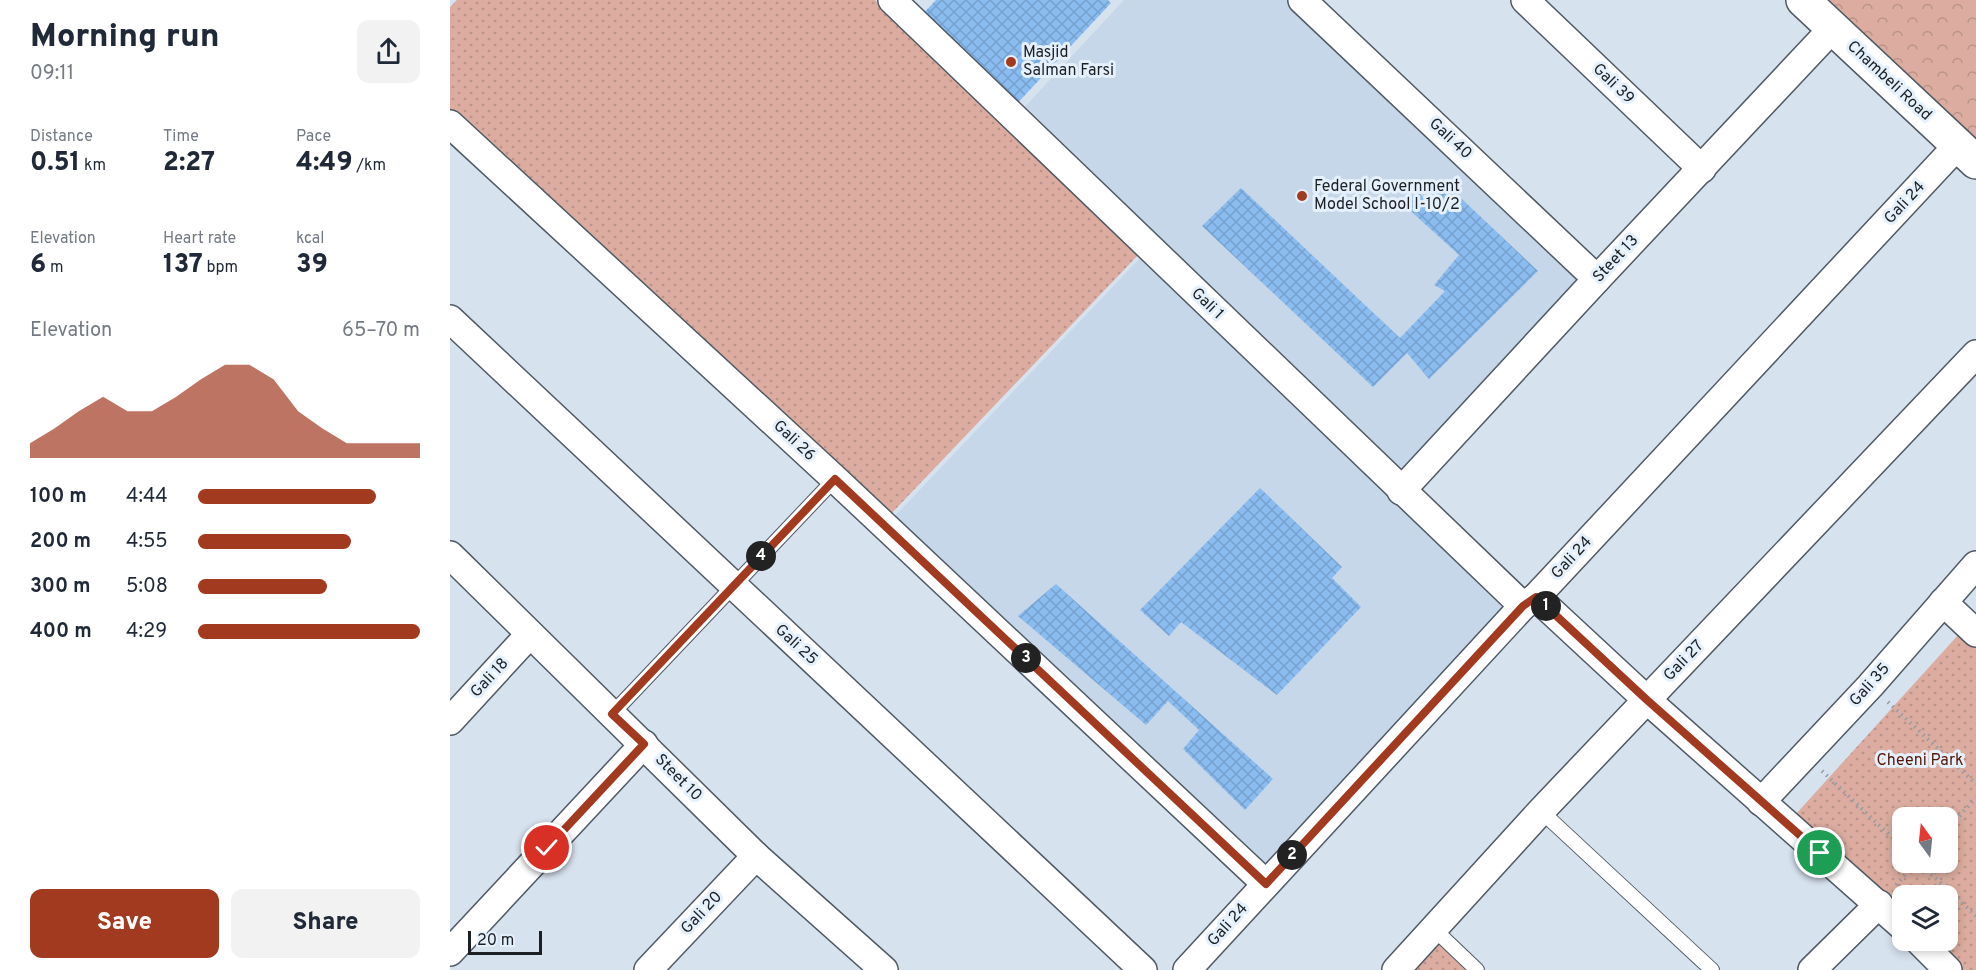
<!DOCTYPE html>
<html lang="en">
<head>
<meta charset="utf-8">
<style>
	:root { --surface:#fff; --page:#f2f2f3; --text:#1f2937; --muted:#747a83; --accent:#a23a20 }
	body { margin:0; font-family:Overpass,sans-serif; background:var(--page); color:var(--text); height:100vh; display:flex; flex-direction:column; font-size:22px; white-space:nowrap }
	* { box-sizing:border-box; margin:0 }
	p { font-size:20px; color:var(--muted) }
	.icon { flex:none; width:33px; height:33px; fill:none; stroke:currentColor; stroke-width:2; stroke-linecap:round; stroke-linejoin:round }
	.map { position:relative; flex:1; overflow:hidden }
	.sheet { display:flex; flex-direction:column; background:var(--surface); width:450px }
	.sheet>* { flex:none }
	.needle { width:39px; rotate:345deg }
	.controls { position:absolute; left:1442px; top:807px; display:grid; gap:12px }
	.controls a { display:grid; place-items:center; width:66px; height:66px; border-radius:12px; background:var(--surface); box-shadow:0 3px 9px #0003; font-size:30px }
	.scale { position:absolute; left:18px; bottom:15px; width:74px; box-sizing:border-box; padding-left:6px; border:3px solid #1c2024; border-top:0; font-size:16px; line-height:21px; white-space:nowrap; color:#1c2024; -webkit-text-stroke:4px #e4f0fc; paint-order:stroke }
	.pin { position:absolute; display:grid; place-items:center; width:51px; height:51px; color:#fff; margin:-26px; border:3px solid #fff; border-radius:50%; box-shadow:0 2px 6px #0007 }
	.km { position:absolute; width:30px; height:30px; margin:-15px; border-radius:50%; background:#222; color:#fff; font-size:16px; line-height:30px; text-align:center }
	.round { display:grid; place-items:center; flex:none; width:63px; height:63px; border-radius:12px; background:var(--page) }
	.summary { display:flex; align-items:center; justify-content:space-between; height:102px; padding:0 30px }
	h1 { font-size:33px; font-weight:800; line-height:45px }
	.figures { display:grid; grid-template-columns:repeat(3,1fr); gap:9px; height:102px; padding:6px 30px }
	.figures div { display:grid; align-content:center }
	.figures b { font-size:26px; font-weight:800 }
	.figures small { font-size:16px; font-weight:400 }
	.figures p { font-size:16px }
	.chart { height:168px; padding:12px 30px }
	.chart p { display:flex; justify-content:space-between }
	.chart svg { width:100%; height:108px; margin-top:6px; fill:var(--accent); opacity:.7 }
	.action { display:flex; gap:12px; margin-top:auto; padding:12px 30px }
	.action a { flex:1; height:69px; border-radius:12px; background:var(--accent); color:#fff; font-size:24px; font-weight:800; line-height:69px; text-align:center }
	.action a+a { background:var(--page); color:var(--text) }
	ul { padding:0 30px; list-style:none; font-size:20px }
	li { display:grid; grid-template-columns:96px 72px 1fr; align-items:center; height:45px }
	li i { height:15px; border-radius:8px; background:var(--accent) }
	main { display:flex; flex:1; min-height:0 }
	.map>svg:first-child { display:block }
	.built { fill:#c6d7e9 }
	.forest { fill:url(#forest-crowns) }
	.park { fill:url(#park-dots); fill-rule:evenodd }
	.building { fill:url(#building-cross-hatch) }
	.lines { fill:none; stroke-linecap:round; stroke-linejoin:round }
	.service-casing { stroke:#505a64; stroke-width:16 }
	.minor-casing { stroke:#505a64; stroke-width:30 }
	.tertiary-casing { stroke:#505a64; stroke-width:36 }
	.path { stroke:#949da6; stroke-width:4; stroke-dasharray:1.5 4.5; stroke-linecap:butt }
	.service { stroke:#fff; stroke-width:14 }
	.minor { stroke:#fff; stroke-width:27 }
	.tertiary { stroke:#fff; stroke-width:33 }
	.route-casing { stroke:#fff; stroke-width:12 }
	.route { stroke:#a23a20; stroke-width:8 }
	.poi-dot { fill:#a23a20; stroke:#e4f0fc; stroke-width:2 }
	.labels { text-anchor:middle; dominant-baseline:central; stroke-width:6; stroke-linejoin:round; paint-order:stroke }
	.poi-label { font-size:16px; fill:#1c2024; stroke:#e4f0fc; text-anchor:start }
	.street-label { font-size:16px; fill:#1c2024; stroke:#e4f0fc }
	.park-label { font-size:16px; fill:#551605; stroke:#e4f0fc }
</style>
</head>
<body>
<main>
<section class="sheet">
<div class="summary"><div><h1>Morning run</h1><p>09:11</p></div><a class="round"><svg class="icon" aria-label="share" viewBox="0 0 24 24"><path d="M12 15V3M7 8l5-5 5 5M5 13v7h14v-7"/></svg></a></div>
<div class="figures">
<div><p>Distance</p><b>0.51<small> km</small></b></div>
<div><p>Time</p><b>2:27</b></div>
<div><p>Pace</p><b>4:49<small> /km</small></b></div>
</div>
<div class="figures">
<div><p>Elevation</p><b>6<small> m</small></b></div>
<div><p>Heart rate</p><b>137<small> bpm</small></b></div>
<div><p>kcal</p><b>39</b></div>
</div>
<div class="chart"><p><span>Elevation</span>65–70 m</p>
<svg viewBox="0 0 160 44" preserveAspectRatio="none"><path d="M0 44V38L10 32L20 25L30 19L40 25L50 25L60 19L70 12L80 6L90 6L100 12L110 25L120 32L130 38L140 38L150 38L160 38V44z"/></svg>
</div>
<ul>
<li><b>100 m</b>4:44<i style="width:80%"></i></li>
<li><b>200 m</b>4:55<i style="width:69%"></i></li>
<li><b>300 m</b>5:08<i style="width:58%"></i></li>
<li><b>400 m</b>4:29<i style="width:100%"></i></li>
</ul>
<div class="action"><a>Save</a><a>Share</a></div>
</section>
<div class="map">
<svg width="1526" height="970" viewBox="0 0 1526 970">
	<defs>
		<pattern id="forest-crowns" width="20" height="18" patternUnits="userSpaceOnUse" patternTransform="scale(1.5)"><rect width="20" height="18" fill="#dbac9f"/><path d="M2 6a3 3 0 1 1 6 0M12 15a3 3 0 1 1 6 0" fill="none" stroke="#bb9489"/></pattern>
		<pattern id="park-dots" width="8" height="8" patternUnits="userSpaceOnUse" patternTransform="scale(1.5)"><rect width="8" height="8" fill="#dbac9f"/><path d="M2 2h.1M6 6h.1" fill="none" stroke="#bb9489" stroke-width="1.8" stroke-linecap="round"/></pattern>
		<pattern id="building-cross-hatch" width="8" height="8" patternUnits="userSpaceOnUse" patternTransform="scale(1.5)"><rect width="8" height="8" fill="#8abcf0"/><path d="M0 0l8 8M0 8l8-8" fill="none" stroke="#76a1ce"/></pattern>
	</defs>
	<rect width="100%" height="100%" fill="#d7e2ef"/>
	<g class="built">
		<polygon points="674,0 841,0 1135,279 948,477 570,112"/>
		<polygon points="693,255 1058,605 813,871 442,519"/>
	</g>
	<polygon class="forest" points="1368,0 1526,0 1526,141"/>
	<g class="park">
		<polygon points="7,0 425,0 690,253 438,517 0,114 0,7"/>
		<path d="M1510,633L1526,647V970H1489L1458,941L1497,940V896H1452V935L1336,825ZM1452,818H1497V862H1452Z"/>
		<polygon points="990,941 1020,970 964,970"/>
	</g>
	<g class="building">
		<polygon points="486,0 658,0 661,3 564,107 470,17"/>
		<polygon points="995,183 1088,271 979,379 957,353 923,387 752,226 791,188 950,338 995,291 984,285 1009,255 953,204 968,191 980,207"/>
		<polygon points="810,488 892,567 882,578 911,607 827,695 731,622 719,636 690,610"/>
		<polygon points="606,584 823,779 795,810 733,749 749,730 718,701 696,725 568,616"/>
	</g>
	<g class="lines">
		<g class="service-casing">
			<g id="service">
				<polyline points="162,714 385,479"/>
				<polyline points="1091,811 1262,970"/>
				<polyline points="984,929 1027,970"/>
			</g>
		</g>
		<g class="minor-casing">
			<g id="minor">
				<polyline points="442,0 1073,606"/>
				<polyline points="852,0 1147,279"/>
				<polyline points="1075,0 1252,169"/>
				<polyline points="0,124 385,479 816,884"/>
				<polyline points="0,319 693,970"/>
				<polyline points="951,491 1147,279 1383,28"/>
				<polyline points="0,555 306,856 434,970"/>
				<polyline points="1086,597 1197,700 1452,926"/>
				<polyline points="1493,602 1526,633"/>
				<polyline points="0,721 80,634"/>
				<polyline points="1311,802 1420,686 1526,565"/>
				<polyline points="1468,940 1498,970"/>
				<polyline points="0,952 194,744"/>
				<polyline points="198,970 306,856"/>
				<polyline points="737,970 1073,606 1086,597 1508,145"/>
				<polyline points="946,970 1091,811 1526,354"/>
				<polyline points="1362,970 1429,904"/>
			</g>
		</g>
		<g class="tertiary-casing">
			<polyline id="tertiary" points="1353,0 1526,162"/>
		</g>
		<g class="path">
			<polyline points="1438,702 1526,784"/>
			<polyline points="1372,771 1452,847"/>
			<polyline points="1497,829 1526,798"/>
			<polyline points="1468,862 1526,916"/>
			<polyline points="1446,885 1466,862"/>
		</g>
		<use href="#service" class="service"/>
		<use href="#minor" class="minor"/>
		<use href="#tertiary" class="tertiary"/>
	</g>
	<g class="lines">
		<g class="route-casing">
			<polyline id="route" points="97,848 194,744 162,714 385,479 816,884 1073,606 1086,597 1197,700 1370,853"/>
		</g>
		<use href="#route" class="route"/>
	</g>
	<g class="poi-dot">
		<circle cx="561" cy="62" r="6"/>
		<circle cx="852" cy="196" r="6"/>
	</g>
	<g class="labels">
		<g class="poi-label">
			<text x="573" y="53">Masjid<tspan x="573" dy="18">Salman Farsi</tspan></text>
			<text x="864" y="187">Federal Government<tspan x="864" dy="18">Model School I-10/2</tspan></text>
		</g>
		<g class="street-label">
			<text transform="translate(1439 81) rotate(43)">Chambeli Road</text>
			<text transform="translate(1163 84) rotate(44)">Gali 39</text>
			<text transform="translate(1000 139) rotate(43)">Gali 40</text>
			<text transform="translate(1455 203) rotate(-47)">Gali 24</text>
			<text transform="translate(1166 259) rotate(-47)">Steet 13</text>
			<text transform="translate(757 304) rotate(44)">Gali 1</text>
			<text transform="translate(344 441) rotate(43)">Gali 26</text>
			<text transform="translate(1122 558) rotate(-47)">Gali 24</text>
			<text transform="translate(346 645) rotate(43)">Gali 25</text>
			<text transform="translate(1234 661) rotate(-46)">Gali 27</text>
			<text transform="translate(40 678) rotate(-47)">Gali 18</text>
			<text transform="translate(1420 685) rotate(-48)">Gali 35</text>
			<text transform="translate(228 778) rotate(45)">Steet 10</text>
			<text transform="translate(252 913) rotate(-47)">Gali 20</text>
			<text transform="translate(778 925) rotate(-48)">Gali 24</text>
		</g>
		<g class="park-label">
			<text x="1470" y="761">Cheeni Park</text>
		</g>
	</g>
</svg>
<div class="controls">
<a><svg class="needle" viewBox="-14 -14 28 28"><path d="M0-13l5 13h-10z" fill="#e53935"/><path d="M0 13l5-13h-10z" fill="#747a83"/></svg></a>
<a><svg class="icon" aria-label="layers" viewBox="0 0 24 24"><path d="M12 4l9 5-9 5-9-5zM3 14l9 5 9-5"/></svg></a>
</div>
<div class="scale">20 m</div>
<div class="pin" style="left:1370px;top:853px;background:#1e9e55"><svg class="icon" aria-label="arrive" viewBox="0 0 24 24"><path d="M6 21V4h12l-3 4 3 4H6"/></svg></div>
<div class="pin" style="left:97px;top:848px;background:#d93025"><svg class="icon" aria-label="check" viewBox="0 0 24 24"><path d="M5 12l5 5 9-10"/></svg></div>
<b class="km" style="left:1096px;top:606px">1</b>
<b class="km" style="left:842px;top:855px">2</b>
<b class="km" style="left:576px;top:658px">3</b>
<b class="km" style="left:311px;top:556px">4</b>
</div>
</main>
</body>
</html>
